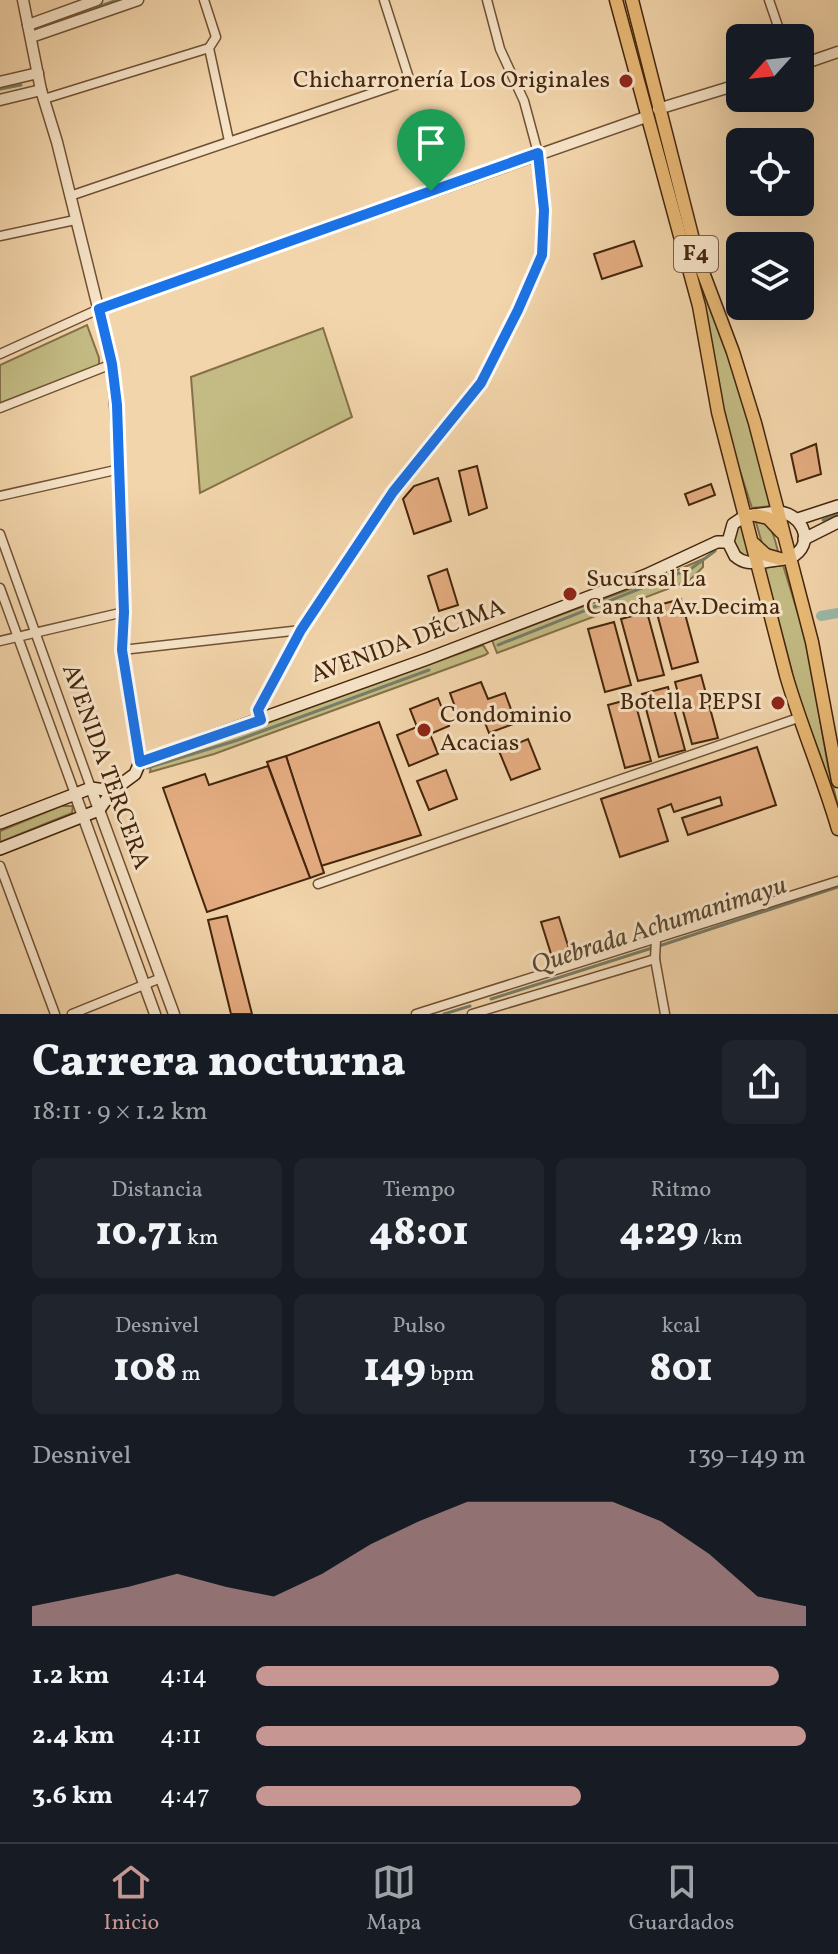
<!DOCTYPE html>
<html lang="es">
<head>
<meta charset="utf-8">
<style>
	:root { --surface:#171b24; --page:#20242c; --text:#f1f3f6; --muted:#9ea1a6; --line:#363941; --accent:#c59692 }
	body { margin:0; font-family:Vollkorn,serif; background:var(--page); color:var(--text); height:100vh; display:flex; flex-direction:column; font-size:30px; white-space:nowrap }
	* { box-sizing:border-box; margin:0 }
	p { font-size:26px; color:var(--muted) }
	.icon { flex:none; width:44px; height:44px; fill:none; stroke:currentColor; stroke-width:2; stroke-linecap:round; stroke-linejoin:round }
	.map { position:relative; height:1014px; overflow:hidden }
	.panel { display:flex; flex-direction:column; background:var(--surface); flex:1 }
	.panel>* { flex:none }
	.needle { width:52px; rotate:243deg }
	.fabs { position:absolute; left:726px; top:24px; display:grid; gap:16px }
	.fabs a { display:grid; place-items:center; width:88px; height:88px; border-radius:12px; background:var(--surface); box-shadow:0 8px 32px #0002; font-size:40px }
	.pin { position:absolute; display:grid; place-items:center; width:68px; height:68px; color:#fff; margin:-82px -34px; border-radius:50% 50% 50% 0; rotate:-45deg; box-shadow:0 0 8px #0007 }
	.pin .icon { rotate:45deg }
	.round { display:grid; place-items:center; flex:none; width:84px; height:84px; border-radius:12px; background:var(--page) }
	.summary { display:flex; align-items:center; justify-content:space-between; height:136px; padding:0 32px }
	h1 { font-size:44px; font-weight:800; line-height:60px }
	.metrics { display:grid; grid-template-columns:repeat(3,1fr); gap:12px; height:136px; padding:8px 32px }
	.metrics div { display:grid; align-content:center; border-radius:12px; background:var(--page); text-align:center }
	.metrics b { font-size:40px; font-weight:800 }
	.metrics small { font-size:22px; font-weight:400 }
	.metrics p { font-size:22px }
	.chart { height:224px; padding:16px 32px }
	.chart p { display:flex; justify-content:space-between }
	.chart svg { width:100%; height:144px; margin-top:8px; fill:var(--accent); opacity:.7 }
	ul { padding:0 32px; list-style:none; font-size:26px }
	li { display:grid; grid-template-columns:128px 96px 1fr; align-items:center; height:60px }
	li i { height:20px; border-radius:10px; background:var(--accent) }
	.tab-bar { display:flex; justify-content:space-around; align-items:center; height:112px; border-top:2px solid var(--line); background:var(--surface); font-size:22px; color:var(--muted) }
	.tab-bar a { display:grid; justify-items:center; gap:4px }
	.tab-bar .active { color:var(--accent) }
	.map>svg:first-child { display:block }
	.green { fill:#c3bb83; stroke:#847048; stroke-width:2 }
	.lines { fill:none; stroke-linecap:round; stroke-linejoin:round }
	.stream { stroke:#787e6a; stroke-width:3 }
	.canal { stroke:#9bb9a8; stroke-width:10 }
	.building { fill:#e5ad81; stroke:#44250c; stroke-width:2 }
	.minor-casing { stroke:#705134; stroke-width:11 }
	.tertiary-casing { stroke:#705134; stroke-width:13 }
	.secondary-casing { stroke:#44250c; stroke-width:14 }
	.trunk-casing { stroke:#44250c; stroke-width:15 }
	.minor { stroke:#f7e4c8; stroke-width:8 }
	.tertiary { stroke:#f7e4c8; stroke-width:10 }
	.secondary { stroke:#f7e4c8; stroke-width:11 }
	.trunk { stroke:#eaba76; stroke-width:12 }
	.route-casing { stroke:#fff; stroke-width:16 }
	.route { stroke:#1a73e8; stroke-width:10 }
	.poi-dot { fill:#8f2418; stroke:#f7e4c8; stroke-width:3 }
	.labels { text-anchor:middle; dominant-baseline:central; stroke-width:6; stroke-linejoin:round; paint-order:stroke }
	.shield { fill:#f7e4c8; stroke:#7a5e44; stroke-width:2 }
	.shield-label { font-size:22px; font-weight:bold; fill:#44250c }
	.poi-label { font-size:24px; fill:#44250c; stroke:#f7e4c8; text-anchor:end }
	.street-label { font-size:24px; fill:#44250c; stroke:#f7e4c8 }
	.water-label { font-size:26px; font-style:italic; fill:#5a4a33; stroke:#f7e4c8 }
</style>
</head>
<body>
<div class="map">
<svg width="838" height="1014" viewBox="0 0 838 1014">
	<rect width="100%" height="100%" fill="#f3d5ab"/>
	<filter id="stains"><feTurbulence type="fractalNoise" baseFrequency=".0025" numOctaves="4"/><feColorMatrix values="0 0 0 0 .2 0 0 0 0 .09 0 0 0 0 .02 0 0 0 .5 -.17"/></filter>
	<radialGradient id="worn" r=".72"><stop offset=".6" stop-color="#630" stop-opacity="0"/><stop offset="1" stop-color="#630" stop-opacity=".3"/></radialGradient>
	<g class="green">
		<polygon points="691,257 740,386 771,506 752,508 730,440"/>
		<polygon points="87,325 99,358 99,371 0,410 0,365"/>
		<polygon points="323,328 352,417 200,493 191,377"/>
		<path d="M755,519C774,524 774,538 779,555L763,547Z"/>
		<path d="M741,522L750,559C730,551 730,539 741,522Z"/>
		<polygon points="703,559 703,567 689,581 497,653 492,640 652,581"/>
		<polygon points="783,565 807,643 828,766 838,806 797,691 764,568"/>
		<polygon points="483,645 488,653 485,655 214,754 150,772 151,765"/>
		<polygon points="61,806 73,806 72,813 0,842 0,831"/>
	</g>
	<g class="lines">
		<g class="stream">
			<polyline points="43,27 117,0"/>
			<polyline points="0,89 21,85"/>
			<polyline points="823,520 838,514"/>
			<polyline points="498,645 692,568 715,551"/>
			<polyline points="147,768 238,740 429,670"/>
			<polyline points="659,946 838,887"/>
			<polyline points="491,999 652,948"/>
			<polyline points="444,1014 470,1006"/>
		</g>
		<polyline class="canal" points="821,616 838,613"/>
	</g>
	<g class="building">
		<polygon points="634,241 642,266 602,279 594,254"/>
		<polygon points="816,444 821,474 797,482 791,454"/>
		<polygon points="477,466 487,508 469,515 459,471"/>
		<polygon points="438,478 451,521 414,534 403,499 414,486"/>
		<polygon points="711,484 715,495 689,505 685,494"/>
		<polygon points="447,569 458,605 439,611 428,576"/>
		<polygon points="681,599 698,662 672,669 655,606"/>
		<polygon points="647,612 664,675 638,681 621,619"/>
		<polygon points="614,622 631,685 605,692 588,629"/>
		<polygon points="701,675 718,738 692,744 675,682"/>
		<polygon points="481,682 488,699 505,693 516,723 489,733 482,715 461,723 450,693"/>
		<polygon points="668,687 685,750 659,757 642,694"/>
		<polygon points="438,698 449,726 430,734 438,754 409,766 397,735 417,727 410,709"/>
		<polygon points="634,698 651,761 625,768 608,705"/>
		<polygon points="379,722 421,835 321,866 286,756"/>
		<polygon points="528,739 540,769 511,780 499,751"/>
		<polygon points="757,747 776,805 688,835 682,818 722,805 720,797 674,812 671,804 658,809 668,841 620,857 601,799"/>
		<polygon points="286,756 324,873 310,878 267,762"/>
		<polygon points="268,766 310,878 207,912 163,788 205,774 209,785"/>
		<polygon points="446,770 457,799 429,810 417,781"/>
		<polygon points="227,916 252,1014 231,1014 208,920"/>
		<polygon points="559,917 570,952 552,957 541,922"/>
	</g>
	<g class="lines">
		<g class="minor-casing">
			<g id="minor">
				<polyline points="204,0 216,37 209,48 229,141"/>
				<polyline points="769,0 782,38"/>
				<polyline points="44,99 209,48"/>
				<polyline points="70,196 399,84 408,75 384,0"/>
				<polyline points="0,236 75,220"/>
				<polyline points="0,354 99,309"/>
				<polyline points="0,408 112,364"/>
				<polyline points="0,496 120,469"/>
				<polyline points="0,534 91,788"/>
				<polyline points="0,588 75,794"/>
				<polyline points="0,641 124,612"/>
				<polyline points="122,650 301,630"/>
				<polyline points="261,720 258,710 301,630 393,492 481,383 518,310 542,255 544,210 538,153 524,101 500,49 487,0"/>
				<polyline points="0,866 55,1014"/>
				<polyline points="318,884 798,718"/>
				<polyline points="656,939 655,959 665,1014"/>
				<polyline points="72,1014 161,978"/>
				<polyline points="416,1014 838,881"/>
				<polyline points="472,1014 655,959"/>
			</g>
		</g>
		<g class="tertiary-casing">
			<g id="tertiary">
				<polyline points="23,0 41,90 57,142 112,364 120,469 124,612 122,650 140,762"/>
				<polyline points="28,25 97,0"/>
				<polyline points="31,37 138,0"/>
				<polyline points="800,65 838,52"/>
				<polyline points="0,82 38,73"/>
				<polyline points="0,100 41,90"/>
				<polyline points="658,109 740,84"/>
				<polyline points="99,309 646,117"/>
				<polyline points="91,788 174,1014"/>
				<polyline points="75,794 155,1014"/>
			</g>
		</g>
		<g class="secondary-casing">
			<g id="secondary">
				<path d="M777,512C799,512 816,539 795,555C787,560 774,560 764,562C752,563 744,564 735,556L728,542L733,524L745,516Z"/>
				<polyline points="798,519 838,506"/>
				<polyline points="804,539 838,522"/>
				<polyline points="0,823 91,788 112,791"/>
				<polyline points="0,849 99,810 112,791 135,774 140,762 427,659 646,575 717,542 728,542"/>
			</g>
		</g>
		<g class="trunk-casing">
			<g id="trunk">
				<path d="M616,0L699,306L718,412L786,675C801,727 823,777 838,829"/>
				<polyline points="632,0 698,259 733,352 755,423 812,642 838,781"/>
				<polyline points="755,515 768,518 781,532"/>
				<polyline points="754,544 766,555 780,559"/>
			</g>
		</g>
		<use href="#minor" class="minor"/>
		<use href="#tertiary" class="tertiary"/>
		<use href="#secondary" class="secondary"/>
		<use href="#trunk" class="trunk"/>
	</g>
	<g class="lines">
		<g class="route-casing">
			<polygon id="route" points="538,153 544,210 542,255 518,310 481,383 393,492 301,630 258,710 261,720 140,762 122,650 124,612 117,405 112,364 99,309"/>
		</g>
		<use href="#route" class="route"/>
	</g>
	<g class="poi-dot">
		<circle cx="626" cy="81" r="8"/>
		<circle cx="570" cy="594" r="8"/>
		<circle cx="778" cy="703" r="8"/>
		<circle cx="424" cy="730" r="8"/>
	</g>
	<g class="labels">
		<rect class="shield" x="674" y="236" width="44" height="36" rx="6"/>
		<g class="shield-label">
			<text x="696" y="254">F4</text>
		</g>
		<g class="poi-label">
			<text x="610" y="81">Chicharronería Los Originales</text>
			<text x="586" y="580" text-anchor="start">Sucursal La<tspan x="586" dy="28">Cancha Av.Decima</tspan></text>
			<text x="762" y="703">Botella PEPSI</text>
			<text x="440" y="716" text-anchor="start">Condominio<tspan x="440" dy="28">Acacias</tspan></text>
		</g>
		<g class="street-label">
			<text transform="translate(408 642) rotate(-20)">AVENIDA DÉCIMA</text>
			<text transform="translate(105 767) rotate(70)">AVENIDA TERCERA</text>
		</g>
		<g class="water-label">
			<text transform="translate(659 926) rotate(-18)">Quebrada Achumanimayu</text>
		</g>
	</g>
	<rect width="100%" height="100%" filter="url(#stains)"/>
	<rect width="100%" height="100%" fill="url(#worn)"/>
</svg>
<div class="fabs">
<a><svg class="needle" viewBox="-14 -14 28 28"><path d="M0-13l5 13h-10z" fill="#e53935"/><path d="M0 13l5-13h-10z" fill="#9ea1a6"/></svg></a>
<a><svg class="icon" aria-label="locate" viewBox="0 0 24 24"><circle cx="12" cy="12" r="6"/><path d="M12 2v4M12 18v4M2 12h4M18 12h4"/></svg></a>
<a><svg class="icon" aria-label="layers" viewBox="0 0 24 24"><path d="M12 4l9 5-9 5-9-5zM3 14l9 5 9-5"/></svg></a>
</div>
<div class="pin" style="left:431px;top:191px;background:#1e9e55"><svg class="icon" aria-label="arrive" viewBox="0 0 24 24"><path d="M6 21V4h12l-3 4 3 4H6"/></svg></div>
</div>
<section class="panel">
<div class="summary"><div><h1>Carrera nocturna</h1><p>18:11 · 9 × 1.2 km</p></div><a class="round"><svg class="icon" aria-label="share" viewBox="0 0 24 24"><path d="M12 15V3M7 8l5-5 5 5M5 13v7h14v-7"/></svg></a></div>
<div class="metrics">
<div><p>Distancia</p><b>10.71<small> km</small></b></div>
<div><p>Tiempo</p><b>48:01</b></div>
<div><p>Ritmo</p><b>4:29<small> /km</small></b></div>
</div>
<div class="metrics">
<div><p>Desnivel</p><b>108<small> m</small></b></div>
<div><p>Pulso</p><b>149<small> bpm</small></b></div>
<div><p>kcal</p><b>801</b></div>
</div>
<div class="chart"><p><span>Desnivel</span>139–149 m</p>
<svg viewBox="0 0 160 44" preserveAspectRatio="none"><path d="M0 44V38L10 35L20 32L30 28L40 32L50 35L60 28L70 19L80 12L90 6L100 6L110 6L120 6L130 12L140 22L150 35L160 38V44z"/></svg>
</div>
<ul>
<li><b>1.2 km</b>4:14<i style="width:95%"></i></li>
<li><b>2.4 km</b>4:11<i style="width:100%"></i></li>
<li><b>3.6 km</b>4:47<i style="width:59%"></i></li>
</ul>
</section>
<nav class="tab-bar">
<a class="active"><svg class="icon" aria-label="home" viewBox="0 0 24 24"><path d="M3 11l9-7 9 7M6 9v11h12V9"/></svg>Inicio</a>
<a><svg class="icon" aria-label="map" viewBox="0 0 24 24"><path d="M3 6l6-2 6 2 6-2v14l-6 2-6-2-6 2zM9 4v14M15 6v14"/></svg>Mapa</a>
<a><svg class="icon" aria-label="saved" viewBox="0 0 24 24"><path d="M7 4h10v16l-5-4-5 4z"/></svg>Guardados</a>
</nav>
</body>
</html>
